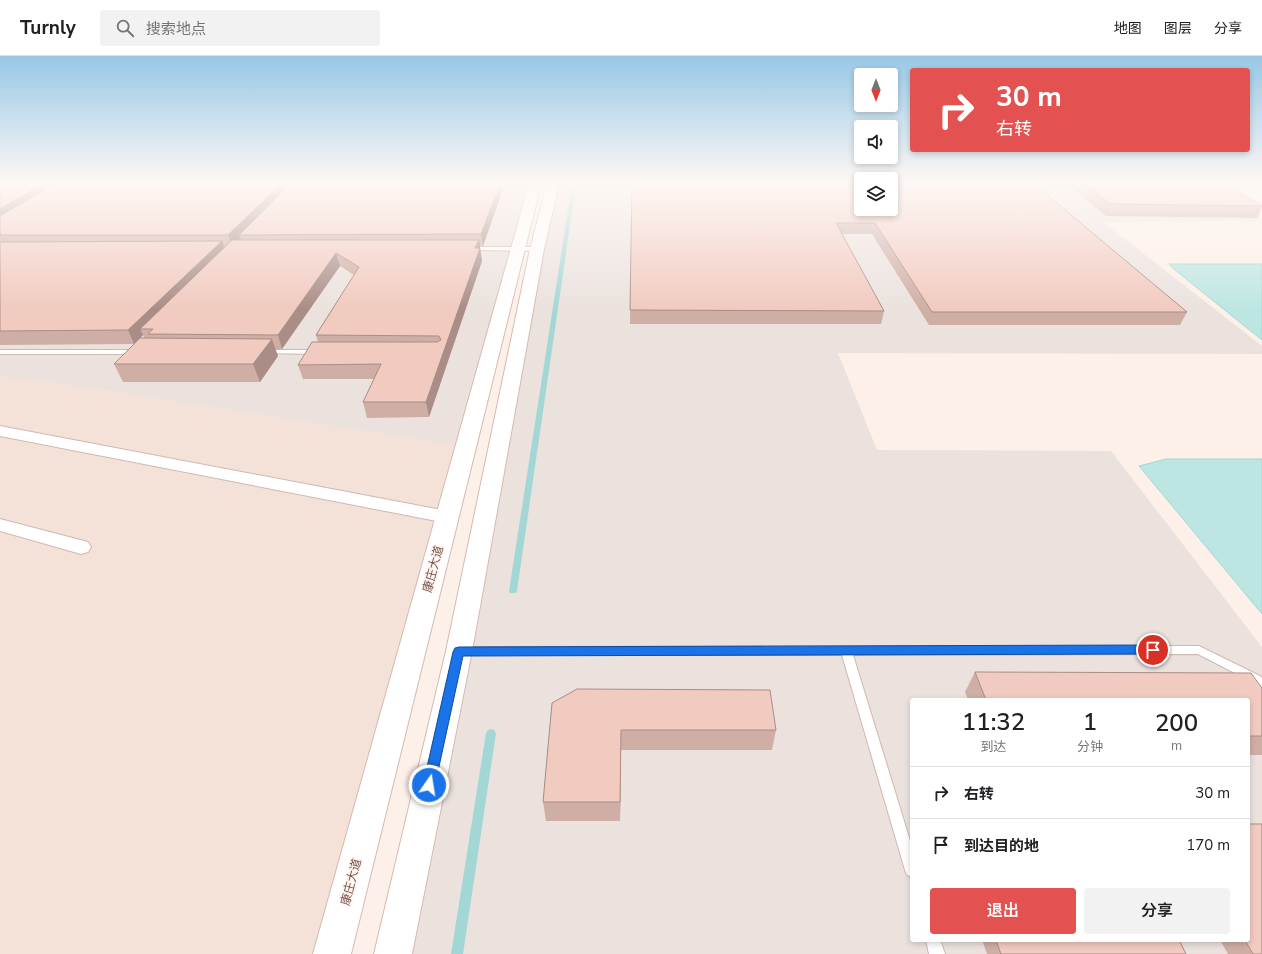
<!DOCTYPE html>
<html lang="zh">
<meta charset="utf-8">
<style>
:root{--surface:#fff;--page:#f2f2f2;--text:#202124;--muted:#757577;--line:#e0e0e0;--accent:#e35251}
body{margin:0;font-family:"Nunito Sans","Noto Sans SC",sans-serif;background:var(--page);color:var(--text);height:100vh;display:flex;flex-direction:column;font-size:15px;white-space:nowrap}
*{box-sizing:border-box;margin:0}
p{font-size:13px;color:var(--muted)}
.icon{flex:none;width:22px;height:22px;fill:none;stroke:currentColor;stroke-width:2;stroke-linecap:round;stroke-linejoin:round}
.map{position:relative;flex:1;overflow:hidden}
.panel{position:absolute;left:910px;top:642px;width:340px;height:244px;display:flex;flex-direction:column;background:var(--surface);border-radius:4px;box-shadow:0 2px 6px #0003}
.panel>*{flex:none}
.banner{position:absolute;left:910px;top:12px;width:340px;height:84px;border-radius:4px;box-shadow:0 2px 6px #0003;background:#e35251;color:#fff;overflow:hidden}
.needle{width:26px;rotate:180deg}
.tools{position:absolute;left:854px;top:12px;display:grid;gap:8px}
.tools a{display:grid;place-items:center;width:44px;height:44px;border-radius:4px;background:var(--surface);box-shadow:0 2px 6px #0003;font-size:20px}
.pin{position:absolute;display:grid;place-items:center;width:34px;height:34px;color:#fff;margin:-17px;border:2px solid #fff;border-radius:50%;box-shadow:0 1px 4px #0007}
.me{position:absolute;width:44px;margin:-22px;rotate:13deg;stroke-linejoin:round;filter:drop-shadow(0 0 3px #0008)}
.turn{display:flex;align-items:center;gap:14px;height:84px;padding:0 20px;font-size:18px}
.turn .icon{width:52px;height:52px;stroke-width:2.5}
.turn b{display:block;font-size:28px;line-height:34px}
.eta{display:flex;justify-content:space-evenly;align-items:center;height:68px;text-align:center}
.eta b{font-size:24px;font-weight:600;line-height:28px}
.cta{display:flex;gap:8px;margin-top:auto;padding:8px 20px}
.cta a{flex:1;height:46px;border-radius:4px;background:var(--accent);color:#fff;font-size:16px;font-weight:600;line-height:46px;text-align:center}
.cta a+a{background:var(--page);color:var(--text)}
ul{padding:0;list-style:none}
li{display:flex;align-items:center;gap:12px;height:52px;padding:0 20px;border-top:1px solid var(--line)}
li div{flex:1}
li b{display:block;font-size:15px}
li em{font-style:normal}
header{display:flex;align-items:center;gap:24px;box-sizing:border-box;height:56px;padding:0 20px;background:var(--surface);border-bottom:1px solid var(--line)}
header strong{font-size:19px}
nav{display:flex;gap:22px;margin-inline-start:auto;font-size:14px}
.search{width:280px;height:36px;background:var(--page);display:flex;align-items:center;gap:10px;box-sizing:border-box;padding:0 14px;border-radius:4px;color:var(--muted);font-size:15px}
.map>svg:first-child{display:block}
.residential{fill:#f4e1d7}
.industrial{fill:#ebe2de;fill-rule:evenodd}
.water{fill:#bde6e3;stroke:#a3d7d5}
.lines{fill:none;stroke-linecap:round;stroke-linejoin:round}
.stream{fill:#a3d7d5;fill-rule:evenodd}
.service-casing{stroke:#d0b8b0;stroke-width:2}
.minor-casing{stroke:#d0b8b0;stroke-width:2}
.secondary-casing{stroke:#d6b9b1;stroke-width:2}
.service{fill:#fff;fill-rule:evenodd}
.minor{fill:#fff;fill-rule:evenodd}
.secondary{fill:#fff;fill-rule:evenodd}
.wall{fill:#cfaea5;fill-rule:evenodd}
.shaded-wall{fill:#a98d86}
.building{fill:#f1cac0;stroke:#a98d86}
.route{fill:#1a73e8;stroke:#114b97}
.labels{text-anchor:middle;stroke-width:3;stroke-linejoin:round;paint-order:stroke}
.street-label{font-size:12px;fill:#76524c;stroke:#fff5ef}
</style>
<header>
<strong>Turnly</strong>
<div class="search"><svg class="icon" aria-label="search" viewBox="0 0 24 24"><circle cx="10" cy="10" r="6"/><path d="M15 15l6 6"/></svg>搜索地点</div>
<nav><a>地图</a><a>图层</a><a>分享</a></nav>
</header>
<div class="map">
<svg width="1262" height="898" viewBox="0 0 1262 898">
<rect width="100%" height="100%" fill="#fcf0e8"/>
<path class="residential" d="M 0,321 L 49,326 L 466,391 L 331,898 L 0,898 Z"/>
<g class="industrial">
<path d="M 0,128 L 535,128 L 466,391 L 49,326 L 0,321 Z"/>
<path d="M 553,128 L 861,128 L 861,153 L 891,153 L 891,128 L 1229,128 L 1262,162 L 1262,165 L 1103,166 L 1262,290 L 1262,298 L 838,297 L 877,394 L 1111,395 L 1262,591 L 1262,898 L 393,898 ZM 912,644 L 1248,644 L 1248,884 L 912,884 Z"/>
</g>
<g class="water">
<path d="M 1169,208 L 1262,208 L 1262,284 L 1175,214 Z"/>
<path d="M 1166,403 L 1262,403 L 1262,558 L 1139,410 Z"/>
</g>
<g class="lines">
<g class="stream">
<path d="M 572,128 L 576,128 L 517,535 L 516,537 L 510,537 L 509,535 Z"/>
<path d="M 491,673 L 494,674 L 496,677 L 463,898 L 451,898 L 486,677 L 488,674 Z"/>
</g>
<defs>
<g id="service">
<path d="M 469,191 L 537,191 L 540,193 L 537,195 L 467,194 L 467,192 Z"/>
<path d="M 135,291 L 138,293 L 132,298 L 0,298 L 0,294 L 130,294 Z"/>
<path d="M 265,294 L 317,294 L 320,296 L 317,298 L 263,297 L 262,296 Z"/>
<path d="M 1199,590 L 1260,620 L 1262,622 L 1262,636 L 1258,634 L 1252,626 L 1198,598 L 853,599 L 912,791 L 912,821 L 907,819 L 905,814 L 842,599 L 460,599 L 456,598 L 455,595 L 456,592 L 460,591 Z"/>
<path d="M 926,884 L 940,884 L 945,898 L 929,898 Z"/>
</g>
<g id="minor">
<path d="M 0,370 L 447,455 L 453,457 L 456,461 L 453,465 L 447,467 L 0,380 Z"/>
<path d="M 0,463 L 88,486 L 91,491 L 88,496 L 81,498 L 0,475 Z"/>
</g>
<g id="secondary">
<path d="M 529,128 L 541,128 L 351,898 L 313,898 Z"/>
<path d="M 547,128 L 559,128 L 544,193 L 472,595 L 412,898 L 374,898 L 446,595 L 530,193 Z"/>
</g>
</defs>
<use href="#service" class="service-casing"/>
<use href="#minor" class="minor-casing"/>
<use href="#secondary" class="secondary-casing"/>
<use href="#service" class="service"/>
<use href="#minor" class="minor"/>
<use href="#secondary" class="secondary"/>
</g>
<g class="wall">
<path d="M 0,128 L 503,128 L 503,133 L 483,190 L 479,190 L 482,205 L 429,361 L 367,362 L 363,346 L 374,323 L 303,323 L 298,309 L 318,286 L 316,279 L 354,219 L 340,210 L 282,293 L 275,293 L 278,300 L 260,326 L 123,326 L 114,308 L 134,288 L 0,289 ZM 143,279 L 144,282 L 140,282 Z"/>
<path d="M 632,128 L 861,128 L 1187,256 L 1180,269 L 929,269 L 872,178 L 842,178 L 884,255 L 881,268 L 630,268 Z"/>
<path d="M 1072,128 L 1226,128 L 1262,150 L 1262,152 L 1257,162 L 1106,160 L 1071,131 Z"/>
<path d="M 975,616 L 1262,632 L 1262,699 L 1248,699 L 1248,644 L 968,644 L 965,636 Z"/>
<path d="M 552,647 L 776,674 L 772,694 L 621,694 L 620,765 L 546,765 L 543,746 Z"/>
<path d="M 982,884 L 1179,884 L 1186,898 L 987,898 Z"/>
<path d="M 1220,884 L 1248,884 L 1262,898 L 1228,898 Z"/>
</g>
<g class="shaded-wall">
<path d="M 42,128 L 60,128 L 0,168 L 0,153 Z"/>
<path d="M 281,128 L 290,128 L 239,179 L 240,183 L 232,190 L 228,179 Z"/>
<path d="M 500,128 L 503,128 L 503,133 L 483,190 L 481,178 Z"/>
<path d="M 479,184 L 482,205 L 429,361 L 426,346 Z"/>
<path d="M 222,185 L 226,197 L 140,273 L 143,279 L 134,288 L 128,274 Z"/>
<path d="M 336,197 L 340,210 L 282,293 L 278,279 Z"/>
<path d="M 272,283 L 278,300 L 260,326 L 253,308 Z"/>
<path d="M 621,674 L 621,694 L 620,765 L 620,746 Z"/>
</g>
<g class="building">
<path d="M 0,128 L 42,128 L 0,153 Z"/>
<path d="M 54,128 L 281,128 L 228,179 L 0,179 L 0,160 Z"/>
<path d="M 290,128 L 500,128 L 481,178 L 239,179 Z"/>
<path d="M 632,128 L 861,128 L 861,153 L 891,153 L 891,128 L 1034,128 L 1187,256 L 932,256 L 875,167 L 836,167 L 884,255 L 630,254 Z"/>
<path d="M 1085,128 L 1226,128 L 1262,150 L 1110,148 Z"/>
<path d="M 232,184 L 479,184 L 475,192 L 480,192 L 426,346 L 363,346 L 381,308 L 298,309 L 312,286 L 437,286 L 441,284 L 439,280 L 316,279 L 359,211 L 336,197 L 278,279 L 148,278 L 153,273 L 140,273 Z"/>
<path d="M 222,185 L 128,274 L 0,275 L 0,186 Z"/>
<path d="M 140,282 L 272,283 L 253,308 L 114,308 Z"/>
<path d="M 975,616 L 1251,617 L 1262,632 L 1262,680 L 1248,680 L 1248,644 L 986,644 Z"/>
<path d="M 577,633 L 770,634 L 776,674 L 621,674 L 620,746 L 543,746 L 552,647 Z"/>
<path d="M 1248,768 L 1262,768 L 1262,898 L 1253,898 L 1245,884 L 1248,884 Z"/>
<path d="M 996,884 L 1179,884 L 1186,898 L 1001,898 Z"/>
</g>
<linearGradient id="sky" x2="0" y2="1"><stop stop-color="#97c8e6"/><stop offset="0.5" stop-color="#fef8f5"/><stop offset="1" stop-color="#fef8f5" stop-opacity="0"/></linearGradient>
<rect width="1262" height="254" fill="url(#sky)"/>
<path class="route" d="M 1153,589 L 1157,591 L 1158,594 L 1157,597 L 1153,598 L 463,600 L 435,729 L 434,733 L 429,735 L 424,733 L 423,729 L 453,596 L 455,592 L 459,591 Z"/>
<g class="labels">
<g class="street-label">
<text transform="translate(433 513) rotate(-75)" y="4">康庄大道</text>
<text transform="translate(351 826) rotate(-75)" y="4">康庄大道</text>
</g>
</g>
</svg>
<div class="tools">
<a><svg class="needle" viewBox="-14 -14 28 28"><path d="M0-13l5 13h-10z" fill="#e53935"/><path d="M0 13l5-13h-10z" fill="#757577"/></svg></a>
<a><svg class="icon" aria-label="sound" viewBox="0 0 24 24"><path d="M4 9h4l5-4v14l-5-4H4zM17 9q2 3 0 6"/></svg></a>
<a><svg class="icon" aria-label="layers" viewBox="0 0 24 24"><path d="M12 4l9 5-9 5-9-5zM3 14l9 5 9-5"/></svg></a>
</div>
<div class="pin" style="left:1153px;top:594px;background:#d93025"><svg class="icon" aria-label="arrive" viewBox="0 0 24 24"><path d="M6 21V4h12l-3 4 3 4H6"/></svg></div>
<svg class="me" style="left:429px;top:729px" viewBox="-20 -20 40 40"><circle r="17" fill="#1a73e8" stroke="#fff" stroke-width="3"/><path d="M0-11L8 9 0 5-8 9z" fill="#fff"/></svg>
<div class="banner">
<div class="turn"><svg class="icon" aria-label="right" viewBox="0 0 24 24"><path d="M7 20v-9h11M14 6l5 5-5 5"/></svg><div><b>30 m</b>右转</div></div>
</div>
<section class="panel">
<div class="eta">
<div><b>11:32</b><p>到达</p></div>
<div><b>1</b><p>分钟</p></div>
<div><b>200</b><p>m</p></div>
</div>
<ul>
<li><svg class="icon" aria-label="right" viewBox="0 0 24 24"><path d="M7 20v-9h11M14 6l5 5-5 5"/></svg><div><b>右转</b></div><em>30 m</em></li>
<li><svg class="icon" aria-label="arrive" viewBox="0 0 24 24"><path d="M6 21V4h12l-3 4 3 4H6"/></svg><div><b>到达目的地</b></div><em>170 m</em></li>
</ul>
<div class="cta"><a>退出</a><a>分享</a></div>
</section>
</div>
